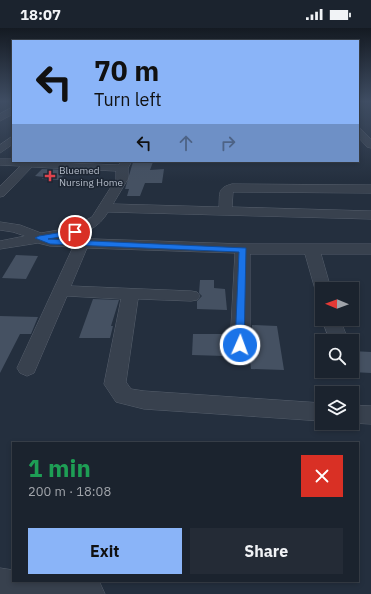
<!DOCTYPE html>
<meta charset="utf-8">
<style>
:root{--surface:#1b232e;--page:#242b36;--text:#f1f3f6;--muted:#a0a4aa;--line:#39404a;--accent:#8ab4f8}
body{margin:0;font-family:"IBM Plex Sans",sans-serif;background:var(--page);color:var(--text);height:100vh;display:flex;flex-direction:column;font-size:15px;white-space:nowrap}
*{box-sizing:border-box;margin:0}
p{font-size:13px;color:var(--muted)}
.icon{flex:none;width:22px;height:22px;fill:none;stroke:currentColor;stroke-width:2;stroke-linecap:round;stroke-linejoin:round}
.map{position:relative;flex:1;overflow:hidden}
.panel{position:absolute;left:12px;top:414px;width:347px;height:140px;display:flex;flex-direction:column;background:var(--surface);border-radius:0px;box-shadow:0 2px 6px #0003,0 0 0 1px var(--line)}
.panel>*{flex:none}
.banner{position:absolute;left:12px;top:12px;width:347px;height:122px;border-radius:0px;box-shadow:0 2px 6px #0003,0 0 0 1px var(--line);background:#8ab4f8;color:#111;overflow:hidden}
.needle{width:26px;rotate:271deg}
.buttons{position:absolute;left:315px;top:254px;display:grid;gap:8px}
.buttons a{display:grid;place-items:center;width:44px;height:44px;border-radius:0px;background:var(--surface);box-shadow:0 2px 6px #0003,0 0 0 1px var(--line);font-size:20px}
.pin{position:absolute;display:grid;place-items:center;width:34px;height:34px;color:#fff;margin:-17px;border:2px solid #fff;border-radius:50%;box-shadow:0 1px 4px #0007}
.me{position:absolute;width:44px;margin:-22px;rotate:2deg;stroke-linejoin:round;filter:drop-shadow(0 0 3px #0008)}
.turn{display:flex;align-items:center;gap:14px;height:84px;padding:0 16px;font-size:18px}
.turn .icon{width:52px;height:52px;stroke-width:2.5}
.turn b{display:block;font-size:28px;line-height:34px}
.lanes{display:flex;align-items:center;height:38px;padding:0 16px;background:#0003;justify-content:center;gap:20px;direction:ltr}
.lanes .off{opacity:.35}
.round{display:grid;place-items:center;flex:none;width:42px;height:42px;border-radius:0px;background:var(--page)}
.headline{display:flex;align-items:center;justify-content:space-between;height:68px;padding:0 16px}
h1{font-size:24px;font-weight:700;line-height:30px;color:#1e9e55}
.primary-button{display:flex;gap:8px;margin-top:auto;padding:8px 16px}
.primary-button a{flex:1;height:46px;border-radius:0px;background:var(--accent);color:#111;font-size:16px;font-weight:700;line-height:46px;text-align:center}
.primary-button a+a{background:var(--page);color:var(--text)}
.status{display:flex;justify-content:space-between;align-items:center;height:28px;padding:0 20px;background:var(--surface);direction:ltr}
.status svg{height:11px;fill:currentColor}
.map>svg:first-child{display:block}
.building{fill:#455162}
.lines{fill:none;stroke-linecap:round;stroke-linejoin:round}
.minor-casing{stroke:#565f6c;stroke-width:1}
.minor{fill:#38414e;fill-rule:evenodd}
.route{fill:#1a73e8;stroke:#114b97}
.health-dot{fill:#e0444e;stroke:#1d2633;stroke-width:1.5}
.labels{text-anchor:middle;stroke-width:3;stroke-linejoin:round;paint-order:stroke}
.far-poi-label{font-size:10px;fill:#b4bcc9;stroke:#1d2633;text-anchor:start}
</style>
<div class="status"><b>18:07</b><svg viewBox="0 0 49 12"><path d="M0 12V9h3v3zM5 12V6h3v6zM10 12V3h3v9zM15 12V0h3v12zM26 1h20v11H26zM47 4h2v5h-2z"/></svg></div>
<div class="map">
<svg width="371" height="566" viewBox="0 0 371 566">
<rect width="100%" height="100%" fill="#242f3e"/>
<g class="building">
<path d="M 133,134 L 153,134 L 150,142 L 164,141 L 162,155 L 145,155 L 140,168 L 127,168 L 129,161 L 125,161 Z"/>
<path d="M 42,141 L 68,142 L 59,152 L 42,151 L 44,149 L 35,148 Z"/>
<path d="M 16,227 L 38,228 L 26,251 L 2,250 Z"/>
<path d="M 200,252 L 214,252 L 214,260 L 225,261 L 227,282 L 197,281 L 197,273 L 202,268 L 199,265 Z"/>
<path d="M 93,271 L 119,272 L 111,298 L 113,298 L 110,310 L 79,310 Z"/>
<path d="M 0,288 L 38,289 L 31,306 L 20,306 L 0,345 Z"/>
<path d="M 252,297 L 277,298 L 284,342 L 251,341 L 249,321 L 252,317 Z"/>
<path d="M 193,306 L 224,306 L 224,328 L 192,327 Z"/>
<path d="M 352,323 L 371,324 L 371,345 L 352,344 Z"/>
</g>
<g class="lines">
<defs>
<g id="minor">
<path d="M 13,79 L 13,86 L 0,93 L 0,86 Z"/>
<path d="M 358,100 L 361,101 L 371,111 L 371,120 L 367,119 L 358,109 Z"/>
<path d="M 13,108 L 13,116 L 0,125 L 0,117 Z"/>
<path d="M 0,131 L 13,131 L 13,133 L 119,137 L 121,133 L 132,133 L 128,140 L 128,151 L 113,176 L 219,179 C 220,165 217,160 232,156 L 371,157 L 371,165 L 233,164 L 232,179 L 371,183 L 371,191 L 108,184 C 99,200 83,207 64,210 L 243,216 L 371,216 L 371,226 L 321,226 L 331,261 L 322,261 L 322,266 L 317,265 L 315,261 L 305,226 L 250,226 L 250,317 L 247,322 L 240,324 L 233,322 L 230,317 L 235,225 L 87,220 L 71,258 L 191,263 L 197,264 L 200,268 L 197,272 L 191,273 L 138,271 L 126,354 L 131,361 L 144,363 L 322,375 L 322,393 L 144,381 L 116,374 L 104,356 L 121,271 L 67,268 L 34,345 L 27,348 L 20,345 L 17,340 L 73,219 L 50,218 L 38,215 L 0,221 L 0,213 L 25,208 L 13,204 L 0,202 L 0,194 L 20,197 L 41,205 L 71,200 L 92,189 L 116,151 L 116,143 L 32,139 L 4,168 L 0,169 L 0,158 L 20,138 L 0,137 Z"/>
<path d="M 322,291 L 340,291 L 347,309 L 344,313 L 330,313 Z"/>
<path d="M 352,377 L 371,378 L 371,396 L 351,395 Z"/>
<path d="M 0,540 L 13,542 L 13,553 L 96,553 L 100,555 L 105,566 L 0,566 Z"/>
</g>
</defs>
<use href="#minor" class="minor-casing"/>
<use href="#minor" class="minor"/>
</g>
<linearGradient id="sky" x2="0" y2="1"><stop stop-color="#141a22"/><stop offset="0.48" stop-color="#3f4d63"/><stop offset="1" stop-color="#3f4d63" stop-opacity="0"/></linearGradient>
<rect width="371" height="153" fill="url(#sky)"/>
<path class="route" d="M 75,202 L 78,203 L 78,206 L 48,211 L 246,220 L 244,319 L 240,320 L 235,317 L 239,224 L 50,216 L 35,210 L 39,208 Z"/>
<path class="health-dot" d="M48 142h4v4h4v4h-4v4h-4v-4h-4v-4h4z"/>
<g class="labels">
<g class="far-poi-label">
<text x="59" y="146">Bluemed<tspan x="59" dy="12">Nursing Home</tspan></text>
</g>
</g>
</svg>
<div class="buttons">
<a><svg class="needle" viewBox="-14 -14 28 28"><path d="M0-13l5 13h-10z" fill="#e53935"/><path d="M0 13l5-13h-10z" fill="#a0a4aa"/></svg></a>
<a><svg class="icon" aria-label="search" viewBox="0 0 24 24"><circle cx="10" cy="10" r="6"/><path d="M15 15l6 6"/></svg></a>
<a><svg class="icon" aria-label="layers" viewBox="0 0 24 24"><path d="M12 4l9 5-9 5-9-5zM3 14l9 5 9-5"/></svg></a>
</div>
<div class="pin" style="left:75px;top:204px;background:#d93025"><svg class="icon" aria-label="arrive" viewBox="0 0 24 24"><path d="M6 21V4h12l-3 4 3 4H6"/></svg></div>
<svg class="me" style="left:240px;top:317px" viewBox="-20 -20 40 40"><circle r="17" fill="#1a73e8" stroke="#fff" stroke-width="3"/><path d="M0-11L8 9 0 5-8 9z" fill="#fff"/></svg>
<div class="banner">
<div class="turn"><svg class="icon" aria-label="left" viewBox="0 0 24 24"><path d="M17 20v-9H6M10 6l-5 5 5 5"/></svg><div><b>70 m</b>Turn left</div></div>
<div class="lanes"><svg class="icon" aria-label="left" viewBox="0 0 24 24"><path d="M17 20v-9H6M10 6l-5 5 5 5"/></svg><svg class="icon off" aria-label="ahead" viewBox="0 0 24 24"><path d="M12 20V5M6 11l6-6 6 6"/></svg><svg class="icon off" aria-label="right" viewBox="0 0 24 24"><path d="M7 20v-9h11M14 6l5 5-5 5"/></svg></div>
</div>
<section class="panel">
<div class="headline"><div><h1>1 min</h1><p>200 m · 18:08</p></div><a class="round" style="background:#d93025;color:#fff"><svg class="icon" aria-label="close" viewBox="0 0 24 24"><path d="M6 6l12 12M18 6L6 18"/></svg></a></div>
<div class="primary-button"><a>Exit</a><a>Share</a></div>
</section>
</div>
